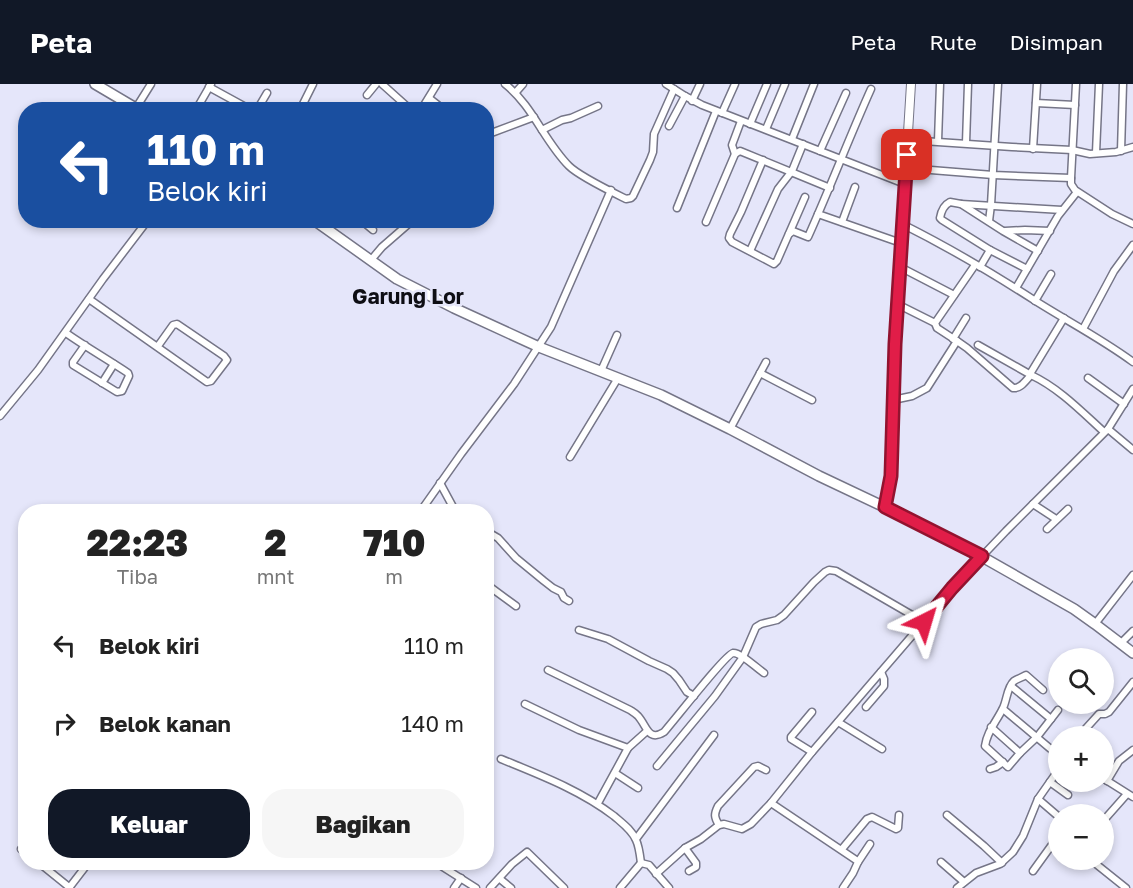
<!DOCTYPE html>
<html lang="id">
<meta charset="utf-8">
<style>
:root{--surface:#fff;--page:#f6f6f6;--text:#222;--muted:#767676;--accent:#111827}
body{margin:0;font-family:"Golos Text",sans-serif;background:var(--page);color:var(--text);height:100vh;display:flex;flex-direction:column;font-size:22px;white-space:nowrap}
*{box-sizing:border-box;margin:0}
p{font-size:20px;color:var(--muted)}
.icon{flex:none;width:33px;height:33px;fill:none;stroke:currentColor;stroke-width:2;stroke-linecap:round;stroke-linejoin:round}
.map{position:relative;flex:1;overflow:hidden}
.drawer{position:absolute;left:18px;top:420px;width:476px;height:366px;display:flex;flex-direction:column;background:var(--surface);border-radius:24px;box-shadow:0 3px 9px #0003}
.drawer>*{flex:none}
.banner{position:absolute;left:18px;top:18px;width:476px;height:126px;border-radius:24px;box-shadow:0 3px 9px #0003;background:#1a4fa0;color:#fff;overflow:hidden}
.fabs{position:absolute;left:1048px;top:564px;display:grid;gap:12px}
.fabs a{display:grid;place-items:center;width:66px;height:66px;border-radius:50%;background:var(--surface);box-shadow:0 3px 9px #0003;font-size:30px}
.pin{position:absolute;display:grid;place-items:center;width:51px;height:51px;color:#fff;margin:-26px;border-radius:12px;box-shadow:0 3px 9px #0006}
.me{position:absolute;width:66px;margin:-33px;rotate:40deg;stroke-linejoin:round;filter:drop-shadow(0 0 4px #0008)}
.turn{display:flex;align-items:center;gap:21px;height:126px;padding:0 30px;font-size:27px}
.turn .icon{width:78px;height:78px;stroke-width:2.5}
.turn b{display:block;font-size:42px;line-height:51px}
.eta{display:flex;justify-content:space-evenly;align-items:center;height:102px;text-align:center}
.eta b{font-size:36px;font-weight:800;line-height:42px}
.button{display:flex;gap:12px;margin-top:auto;padding:12px 30px}
.button a{flex:1;height:69px;border-radius:24px;background:var(--accent);color:#fff;font-size:24px;font-weight:800;line-height:69px;text-align:center}
.button a+a{background:var(--page);color:var(--text)}
ul{padding:0;list-style:none}
li{display:flex;align-items:center;gap:18px;height:78px;padding:0 30px}
li div{flex:1}
li b{display:block;font-size:22px}
li em{font-style:normal}
header{display:flex;align-items:center;gap:36px;box-sizing:border-box;height:84px;padding:0 30px;background:var(--accent);color:#fff}
header strong{font-size:28px}
nav{display:flex;gap:33px;margin-inline-start:auto;font-size:21px}
.map>svg:first-child{display:block}
.lines{fill:none;stroke-linecap:round;stroke-linejoin:round}
.minor-casing{stroke:#757587;stroke-width:9}
.tertiary-casing{stroke:#757587;stroke-width:10}
.secondary-casing{stroke:#757587;stroke-width:12}
.minor{stroke:#fff;stroke-width:6}
.tertiary{stroke:#fff;stroke-width:8}
.secondary{stroke:#fff;stroke-width:9}
.route-casing{stroke:#92132f;stroke-width:15}
.route{stroke:#e11d48;stroke-width:10}
.labels{text-anchor:middle;stroke-width:5;stroke-linejoin:round;paint-order:stroke}
.quarter-label{font-size:21px;font-weight:bold;fill:#0e0e14;stroke:#e5e6fa}
</style>
<header>
<strong>Peta</strong>
<nav><a>Peta</a><a>Rute</a><a>Disimpan</a></nav>
</header>
<div class="map">
<svg width="1133" height="804" viewBox="0 0 1133 804">
<rect width="100%" height="100%" fill="#e5e6fa"/>
<g class="lines">
<defs>
<g id="minor">
<path d="M 382,0 L 411,26"/>
<path d="M 505,0 C 533,22 544,57 569,82 C 579,92 612,108 626,115 L 631,114 L 633,112 L 650,76 L 653,68 L 654,50 L 674,5"/>
<path d="M 666,0 L 685,12 L 702,21 L 905,100"/>
<path d="M 1076,0 L 1071,94 L 1071,100 L 1075,106 L 1112,130 L 1133,140"/>
<path d="M 209,3 L 251,26"/>
<path d="M 516,8 L 523,0"/>
<path d="M 367,11 L 376,0"/>
<path d="M 429,14 L 438,21"/>
<path d="M 692,17 L 700,0"/>
<path d="M 1036,19 L 1075,21"/>
<path d="M 136,24 L 151,0"/>
<path d="M 196,26 L 211,0"/>
<path d="M 257,26 L 267,9"/>
<path d="M 300,26 L 313,0"/>
<path d="M 421,26 L 437,0"/>
<path d="M 722,29 L 735,0"/>
<path d="M 750,40 L 767,0"/>
<path d="M 669,42 L 685,12"/>
<path d="M 766,45 L 785,0"/>
<path d="M 542,46 L 562,36 L 571,34 L 598,22"/>
<path d="M 486,51 L 534,33"/>
<path d="M 792,55 L 814,0"/>
<path d="M 908,56 L 1012,63 L 1072,66 L 1090,70 L 1116,68 L 1133,63"/>
<path d="M 938,57 L 940,0"/>
<path d="M 966,59 L 968,0"/>
<path d="M 1033,65 L 1037,0"/>
<path d="M 820,67 L 846,9"/>
<path d="M 1121,67 L 1123,0"/>
<path d="M 1096,69 L 1099,0"/>
<path d="M 735,70 L 732,61 L 741,37"/>
<path d="M 763,76 L 741,128 L 730,150 L 729,154 L 732,158 L 774,180 L 777,177 L 805,113"/>
<path d="M 906,84 L 993,91 L 1071,94"/>
<path d="M 961,120 L 1062,126"/>
<path d="M 677,124 L 716,27"/>
<path d="M 818,130 L 901,159"/>
<path d="M 361,136 L 373,146"/>
<path d="M 989,137 L 991,121 L 998,0"/>
<path d="M 706,138 L 735,70 L 740,67 L 830,104"/>
<path d="M 842,138 L 855,103"/>
<path d="M 902,140 C 948,163 992,189 1034,216 C 1067,237 1102,255 1133,278"/>
<path d="M 1005,147 L 1025,146 L 1050,147"/>
<path d="M 789,150 L 793,147 L 808,153 C 830,104 849,54 871,5"/>
<path d="M 750,167 L 778,105 L 792,87 L 803,60"/>
<path d="M 371,176 L 382,163 L 413,136"/>
<path d="M 900,183 L 954,211"/>
<path d="M 980,183 L 990,166"/>
<path d="M 1027,185 L 990,166 L 942,136 L 940,134 C 941,128 944,121 950,118 L 961,120 L 1003,147 L 1038,167"/>
<path d="M 1016,204 L 1058,132 L 1077,108"/>
<path d="M 89,215 L 207,298 L 211,297 L 227,276 L 224,272 L 177,240 L 173,241 L 158,262"/>
<path d="M 1035,217 L 1051,190"/>
<path d="M 897,220 L 935,239"/>
<path d="M 1083,245 L 1114,187 L 1133,161"/>
<path d="M 66,249 C 86,263 107,275 128,289 L 129,292 L 122,307 L 117,308 L 73,281 L 73,278 L 85,261"/>
<path d="M 953,255 L 966,234"/>
<path d="M 957,257 L 937,244 L 935,239 L 975,181"/>
<path d="M 978,261 L 1031,291"/>
<path d="M 601,287 L 617,251"/>
<path d="M 760,289 L 812,316"/>
<path d="M 1030,290 L 1064,234"/>
<path d="M 1088,294 L 1124,320"/>
<path d="M 102,299 L 114,280"/>
<path d="M 893,316 L 912,312 L 927,304 L 957,257 L 967,264 L 1013,304 C 1021,305 1026,296 1031,291 C 1059,304 1082,328 1104,348"/>
<path d="M 0,332 L 38,286 L 103,195 L 148,136"/>
<path d="M 730,345 L 766,278"/>
<path d="M 1108,345 L 1133,366"/>
<path d="M 570,373 L 618,294"/>
<path d="M 440,399 L 453,423 L 459,428"/>
<path d="M 1033,420 L 1056,435"/>
<path d="M 420,428 L 461,370 L 514,300 L 551,243 L 611,106"/>
<path d="M 1047,445 L 1068,425"/>
<path d="M 486,447 L 498,454 L 516,474 L 544,497 L 553,504 L 561,508 L 564,514 L 569,517"/>
<path d="M 486,500 L 516,522"/>
<path d="M 1095,540 L 1133,491"/>
<path d="M 579,546 L 608,555 L 649,577 L 667,585 L 673,589 L 679,596 L 687,608 L 694,612"/>
<path d="M 1121,559 L 1133,547"/>
<path d="M 548,586 L 630,626 C 633,628 635,629 638,632 C 647,642 648,658 664,648 C 674,637 725,571 733,569 C 740,568 758,585 764,589"/>
<path d="M 1011,602 L 1051,635 L 1037,653 L 1020,669"/>
<path d="M 525,620 L 579,646 L 628,664"/>
<path d="M 866,623 L 884,602 L 884,595 L 881,588"/>
<path d="M 1003,625 L 1059,672"/>
<path d="M 812,628 L 791,653 L 791,655 L 812,668"/>
<path d="M 1051,635 L 1058,626"/>
<path d="M 838,638 L 882,665"/>
<path d="M 991,643 L 1020,669 L 1008,683 L 985,662 C 987,647 997,637 1003,624 C 1007,616 1007,603 1014,597 C 1017,595 1023,593 1026,591 L 1043,606"/>
<path d="M 1079,652 L 1099,630 L 1105,630 L 1109,628 L 1133,598"/>
<path d="M 501,675 C 540,691 580,706 614,732 C 622,739 632,746 636,756 C 639,762 640,771 641,779"/>
<path d="M 657,682 L 715,612 L 743,573 L 756,543 L 761,540 L 777,536 L 784,531 L 814,498 L 825,488 L 829,486 L 836,487 L 924,538"/>
<path d="M 990,685 L 996,683 L 1003,678"/>
<path d="M 615,689 L 638,704"/>
<path d="M 1106,696 L 1133,713"/>
<path d="M 1107,697 L 1119,677 L 1133,666"/>
<path d="M 1050,698 L 1068,711"/>
<path d="M 1038,715 L 1059,733"/>
<path d="M 598,719 L 628,664 L 647,647"/>
<path d="M 771,719 L 856,776 L 858,778 L 853,789 L 843,804"/>
<path d="M 947,731 L 984,762 L 1002,779"/>
<path d="M 24,734 L 26,735"/>
<path d="M 1104,736 L 1127,710"/>
<path d="M 719,741 C 714,733 714,730 718,722 L 754,683 L 758,682 L 766,686"/>
<path d="M 636,755 L 714,651"/>
<path d="M 685,764 L 696,779 L 696,783 L 689,787"/>
<path d="M 21,765 L 26,769"/>
<path d="M 842,765 L 867,735 L 872,733 L 896,745 L 898,744 L 899,731"/>
<path d="M 1091,776 L 1126,804"/>
<path d="M 38,778 L 69,803"/>
<path d="M 435,778 L 476,804"/>
<path d="M 858,778 L 870,760"/>
<path d="M 941,778 L 964,798"/>
<path d="M 1033,787 L 1059,751"/>
<path d="M 656,790 L 685,764 L 701,755 L 719,741 L 724,740 L 742,745 L 751,740 L 771,719 L 812,668 L 966,489 L 1006,447 L 1108,345 L 1133,305"/>
<path d="M 500,795 L 511,804"/>
<path d="M 69,804 L 89,778"/>
<path d="M 454,804 L 461,794"/>
<path d="M 490,804 L 512,780 L 527,768 L 564,804"/>
<path d="M 620,804 L 641,779 L 649,781 L 669,804"/>
<path d="M 957,804 L 976,789 L 1000,780 L 1013,768 L 1023,752 L 1038,715 L 1059,685"/>
</g>
<path id="tertiary" d="M 885,423 L 891,392 L 895,260 L 911,0"/>
<g id="secondary">
<path d="M 95,0 L 139,26"/>
<path d="M 314,136 L 397,195 L 454,224 L 539,263 L 661,311 L 730,345 L 819,392 L 914,437 L 963,462 L 1074,525 L 1095,540 L 1133,569"/>
</g>
</defs>
<use href="#minor" class="minor-casing"/>
<use href="#tertiary" class="tertiary-casing"/>
<use href="#secondary" class="secondary-casing"/>
<use href="#minor" class="minor"/>
<use href="#tertiary" class="tertiary"/>
<use href="#secondary" class="secondary"/>
</g>
<g class="lines">
<defs>
<path id="route" d="M 907,71 L 895,260 L 891,392 L 885,423 L 982,472 L 952,504 L 924,538"/>
</defs>
<use href="#route" class="route-casing"/>
<use href="#route" class="route"/>
</g>
<g class="labels">
<g class="quarter-label">
<text x="408" y="220">Garung Lor</text>
</g>
</g>
</svg>
<div class="fabs">
<a><svg class="icon" aria-label="search" viewBox="0 0 24 24"><circle cx="10" cy="10" r="6"/><path d="M15 15l6 6"/></svg></a>
<a>+</a>
<a>−</a>
</div>
<div class="pin" style="left:907px;top:71px;background:#d93025"><svg class="icon" aria-label="arrive" viewBox="0 0 24 24"><path d="M6 21V4h12l-3 4 3 4H6"/></svg></div>
<svg class="me" style="left:924px;top:538px" viewBox="-20 -20 40 40"><path d="M0-17L14 15 0 8-14 15z" fill="#e11d48" stroke="#fff" stroke-width="4"/></svg>
<div class="banner">
<div class="turn"><svg class="icon" aria-label="left" viewBox="0 0 24 24"><path d="M17 20v-9H6M10 6l-5 5 5 5"/></svg><div><b>110 m</b>Belok kiri</div></div>
</div>
<section class="drawer">
<div class="eta">
<div><b>22:23</b><p>Tiba</p></div>
<div><b>2</b><p>mnt</p></div>
<div><b>710</b><p>m</p></div>
</div>
<ul>
<li><svg class="icon" aria-label="left" viewBox="0 0 24 24"><path d="M17 20v-9H6M10 6l-5 5 5 5"/></svg><div><b>Belok kiri</b></div><em>110 m</em></li>
<li><svg class="icon" aria-label="right" viewBox="0 0 24 24"><path d="M7 20v-9h11M14 6l5 5-5 5"/></svg><div><b>Belok kanan</b></div><em>140 m</em></li>
</ul>
<div class="button"><a>Keluar</a><a>Bagikan</a></div>
</section>
</div>
